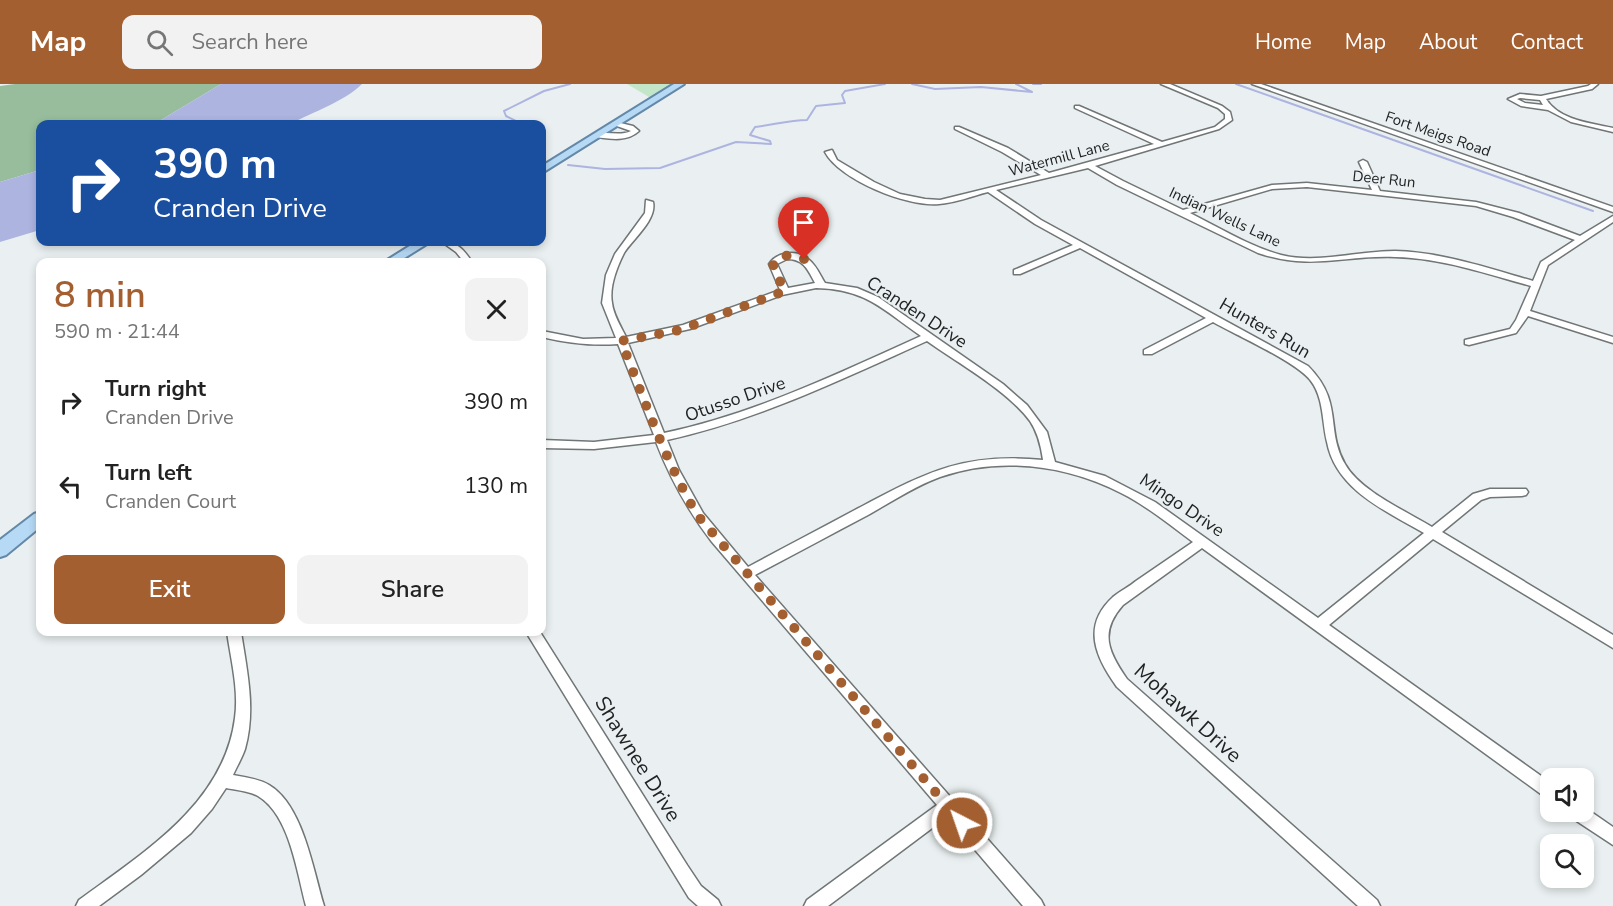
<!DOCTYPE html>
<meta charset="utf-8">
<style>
:root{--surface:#fff;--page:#f2f2f2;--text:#222;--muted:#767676;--accent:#a45f31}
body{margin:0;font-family:"Nunito Sans",sans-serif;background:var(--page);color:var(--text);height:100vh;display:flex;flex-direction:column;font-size:22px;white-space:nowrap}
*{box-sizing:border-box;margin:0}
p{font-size:20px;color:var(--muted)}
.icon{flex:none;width:33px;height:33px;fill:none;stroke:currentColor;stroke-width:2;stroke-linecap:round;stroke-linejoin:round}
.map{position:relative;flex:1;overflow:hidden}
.drawer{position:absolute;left:36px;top:174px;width:510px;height:378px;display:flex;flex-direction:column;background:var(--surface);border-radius:12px;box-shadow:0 3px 9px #0003}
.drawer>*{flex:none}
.hud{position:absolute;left:36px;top:36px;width:510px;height:126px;border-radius:12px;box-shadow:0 3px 9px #0003;background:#1a4fa0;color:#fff;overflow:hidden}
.tools{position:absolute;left:1540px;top:684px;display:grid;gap:12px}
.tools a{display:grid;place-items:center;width:54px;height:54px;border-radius:12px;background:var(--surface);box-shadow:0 3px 9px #0003;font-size:30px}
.pin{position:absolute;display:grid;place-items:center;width:51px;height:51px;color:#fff;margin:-62px -26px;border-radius:50% 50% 50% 0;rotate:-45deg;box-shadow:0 0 6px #0007}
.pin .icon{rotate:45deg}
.me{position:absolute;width:66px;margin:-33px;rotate:319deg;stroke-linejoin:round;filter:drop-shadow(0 0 4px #0008)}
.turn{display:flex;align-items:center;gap:21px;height:126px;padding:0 18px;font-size:27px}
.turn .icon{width:78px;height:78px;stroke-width:2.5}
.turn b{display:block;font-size:42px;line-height:51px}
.round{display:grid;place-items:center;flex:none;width:63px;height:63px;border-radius:12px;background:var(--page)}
.summary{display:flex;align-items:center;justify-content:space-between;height:102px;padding:0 18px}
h1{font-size:36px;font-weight:600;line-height:45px;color:var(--accent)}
.primary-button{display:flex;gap:12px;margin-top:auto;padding:12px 18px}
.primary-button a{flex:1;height:69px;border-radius:12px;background:var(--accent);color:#fff;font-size:24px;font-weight:600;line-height:69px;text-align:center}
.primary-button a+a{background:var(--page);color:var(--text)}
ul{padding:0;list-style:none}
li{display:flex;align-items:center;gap:18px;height:84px;padding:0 18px}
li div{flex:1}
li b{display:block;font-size:22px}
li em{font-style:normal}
header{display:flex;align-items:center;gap:36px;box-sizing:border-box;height:84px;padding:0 30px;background:var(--accent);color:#fff}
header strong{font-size:28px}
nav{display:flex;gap:33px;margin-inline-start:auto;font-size:21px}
.search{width:420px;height:54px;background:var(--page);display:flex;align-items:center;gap:15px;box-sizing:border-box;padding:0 21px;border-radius:12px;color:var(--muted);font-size:22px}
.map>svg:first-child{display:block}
.green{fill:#c3e6c8}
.forest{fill:#97bd9c}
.water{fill:#adb4e0}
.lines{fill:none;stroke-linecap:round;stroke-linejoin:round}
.stream{stroke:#adb4e0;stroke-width:2}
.minor-casing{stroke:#707576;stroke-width:3}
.major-casing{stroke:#6388a8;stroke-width:4}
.minor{fill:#fff;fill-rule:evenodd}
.major{fill:#b6d9f5;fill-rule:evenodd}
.route{stroke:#a45f31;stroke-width:10;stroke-dasharray:0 18}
.labels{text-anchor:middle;stroke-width:4.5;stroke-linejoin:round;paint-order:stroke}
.far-street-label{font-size:15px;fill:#212324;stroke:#eaf0f1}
.street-label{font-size:18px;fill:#212324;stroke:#eaf0f1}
.near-street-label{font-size:21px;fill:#212324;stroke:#eaf0f1}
</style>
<header>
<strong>Map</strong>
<div class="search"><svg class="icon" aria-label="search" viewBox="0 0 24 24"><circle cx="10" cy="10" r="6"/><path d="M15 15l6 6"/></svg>Search here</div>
<nav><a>Home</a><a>Map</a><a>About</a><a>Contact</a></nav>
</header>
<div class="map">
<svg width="1613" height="822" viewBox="0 0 1613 822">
<rect width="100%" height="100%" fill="#eaf0f1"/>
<path class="green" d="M 627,0 L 680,0 L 654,16 Z"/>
<path class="forest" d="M 15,0 L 221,0 L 161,36 L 134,40 L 40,40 L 40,86 L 0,98 L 0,2 Z"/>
<g class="water">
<path d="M 221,0 L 362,0 C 342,19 314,27 291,40 L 134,40 L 161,36 Z"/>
<path d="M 40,86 L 40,146 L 0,158 L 0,98 Z"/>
</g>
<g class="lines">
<g class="stream">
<path d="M 912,0 L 935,5 L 981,3 L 1032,8 L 1016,0"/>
<path d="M 1033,0 L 1041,0"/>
<path d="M 1236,0 L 1593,127"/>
<path d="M 522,40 L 506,32 L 504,27 L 544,7 L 570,0"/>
<path d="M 568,81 L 605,85 L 660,84 L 736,58 L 771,60 L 770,57 L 750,51 L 755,43 C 773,41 789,36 807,36 L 816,22 L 845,19 L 842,11 L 845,7 L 885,0"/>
</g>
<defs>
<g id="minor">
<path d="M 1161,0 L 1170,0 L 1222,22 L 1230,28 L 1232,36 L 1219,45 L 1095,82 L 1123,97 L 1183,126 L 1272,101 L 1307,99 L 1372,106 L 1359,78 L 1363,76 L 1367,78 L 1380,107 L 1476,118 L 1519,129 L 1580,152 L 1613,132 L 1613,138 L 1548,181 L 1530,227 L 1613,253 L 1613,259 L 1528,232 L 1516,249 L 1469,261 L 1465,260 L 1465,256 L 1510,245 L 1516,236 L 1531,202 C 1487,190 1441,174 1395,173 C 1343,171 1312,187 1258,169 L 1117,101 L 1088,84 L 996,106 L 1041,136 L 1308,282 C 1344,318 1325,345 1345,380 C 1360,407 1406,427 1432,443 L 1473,410 L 1490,405 L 1526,405 L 1528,408 L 1526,411 L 1522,412 L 1490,413 L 1481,416 L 1442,448 L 1613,551 L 1613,564 L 1433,455 L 1329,541 L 1551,699 L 1551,716 L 1545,713 L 1202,464 L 1123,521 C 1099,548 1108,568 1127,595 L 1377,816 L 1380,822 L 1358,822 L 1117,603 C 1096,574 1081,542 1113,513 C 1120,507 1129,503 1136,497 C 1155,484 1174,471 1193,458 C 1170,441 1147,422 1121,409 C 1066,381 1000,372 940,393 C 915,402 891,418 868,431 C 830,451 793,471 755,491 L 1041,816 L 1044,822 L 1023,822 L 947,733 L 828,822 L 804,822 L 807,816 L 937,721 L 712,458 C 688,427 670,394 656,358 L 594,365 L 542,364 L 542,356 L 594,358 L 654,351 L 618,260 C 592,262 567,259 542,253 L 542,247 L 583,255 L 616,254 L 602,219 L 606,191 L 615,170 L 645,129 L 646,116 L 653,118 C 657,136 633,155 624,169 C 617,183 609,203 612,219 C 613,230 621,243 626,253 L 683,241 L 780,206 L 769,180 C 777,168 796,165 808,175 C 816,181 820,191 825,199 L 857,204 L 878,213 L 1003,300 L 1027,321 L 1047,348 L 1055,378 L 1105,392 L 1155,418 L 1318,534 L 1424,449 C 1386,427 1336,406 1327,358 C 1322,338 1324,314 1311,297 C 1297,278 1236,251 1213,238 L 1152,270 L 1144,270 L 1144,266 L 1206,234 L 1080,164 L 1020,190 L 1014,190 L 1014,186 L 1073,161 L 1035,140 L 988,108 C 972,112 955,119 939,120 C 907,123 840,96 825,68 L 832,66 L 837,76 L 874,98 L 900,110 L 925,115 L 940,116 L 1041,91 L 1002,68 L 955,45 L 955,43 L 959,43 L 1008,64 L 1049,89 L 1154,60 L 1075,24 L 1075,22 L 1079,22 L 1162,58 L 1215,43 L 1225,35 L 1225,30 L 1218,24 ZM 1307,103 L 1476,122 L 1513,133 L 1575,156 L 1541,178 L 1533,197 C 1488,184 1441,168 1395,167 C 1357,167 1318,180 1281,171 C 1251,163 1218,143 1190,129 L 1272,105 ZM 787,175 C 804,175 808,186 815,199 L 788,204 L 777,180 ZM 816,204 C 866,205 882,225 921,252 C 837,290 754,330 664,349 L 628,259 L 690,245 L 782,211 ZM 927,257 C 958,279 1008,307 1030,337 C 1038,349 1041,362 1043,376 C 960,368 924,390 853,427 C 818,446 783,464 748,483 L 703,429 L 679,386 L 667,356 C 758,336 842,295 927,257 Z"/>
<path d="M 1252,0 L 1261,0 L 1613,123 L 1613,128 Z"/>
<path d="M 1591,0 L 1598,0 L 1592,5 L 1546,15 C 1559,36 1590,39 1613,44 L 1613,48 L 1571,38 L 1548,26 L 1521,22 L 1508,15 L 1520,10 L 1541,12 L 1588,2 ZM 1520,14 L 1540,16 L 1543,21 L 1525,19 L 1517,15 Z"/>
<path d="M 616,38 L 633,42 L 639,47 C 627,58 611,55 596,53 L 595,51 C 606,46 619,53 631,47 L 614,41 L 613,40 Z"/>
<path d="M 442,158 C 457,157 464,166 472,178 L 464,178 L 456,168 Z"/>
<path d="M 227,548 L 241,548 C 247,587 256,626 245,665 C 242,674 237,682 233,691 C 245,693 259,695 269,701 C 303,721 313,786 324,822 L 306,822 C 297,789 290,731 258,712 C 249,707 236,706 226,704 L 212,725 L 191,749 L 141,791 L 99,822 L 76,822 L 79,816 C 143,769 224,720 235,634 C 239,606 231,576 227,548 Z"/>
<path d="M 526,548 L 540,548 L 687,781 L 701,802 L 718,816 L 721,822 L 698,822 L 689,814 Z"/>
<path d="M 1584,723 L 1613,743 L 1613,761 L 1572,734 L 1570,728 L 1584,728 Z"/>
</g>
<g id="major">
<path d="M 674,0 L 684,0 L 542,89 L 542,82 Z"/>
<path d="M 416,158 L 430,158 L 398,178 L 384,178 Z"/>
<path d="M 40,428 L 40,443 L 6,471 L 0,473 L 0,456 L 34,430 Z"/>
</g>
</defs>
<use href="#minor" class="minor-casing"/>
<use href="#major" class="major-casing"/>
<use href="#minor" class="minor"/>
<use href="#major" class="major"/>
</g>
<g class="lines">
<path class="route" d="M 804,175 C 795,170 783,170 774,177 L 773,184 L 785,207 L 680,246 L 621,257 C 645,317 665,377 698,432 L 962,739"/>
</g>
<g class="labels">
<g class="far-street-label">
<text transform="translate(1438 50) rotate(19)" y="5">Fort Meigs Road</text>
<text transform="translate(1059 74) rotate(-15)" y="5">Watermill Lane</text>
<text transform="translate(1384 95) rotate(6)" y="5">Deer Run</text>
<text transform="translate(1225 133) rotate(25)" y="5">Indian Wells Lane</text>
</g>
<g class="street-label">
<text transform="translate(917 228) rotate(33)" y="6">Cranden Drive</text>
<text transform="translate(1265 244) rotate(30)" y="6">Hunters Run</text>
<text transform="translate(735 315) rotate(-19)" y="6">Otusso Drive</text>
<text transform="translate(1182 421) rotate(34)" y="6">Mingo Drive</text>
</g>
<g class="near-street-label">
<text transform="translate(1188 629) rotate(42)" y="7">Mohawk Drive</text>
<text transform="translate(638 675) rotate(58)" y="7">Shawnee Drive</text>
</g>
</g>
</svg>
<div class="tools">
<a><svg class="icon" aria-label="sound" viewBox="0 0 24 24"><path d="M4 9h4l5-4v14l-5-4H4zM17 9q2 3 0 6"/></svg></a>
<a><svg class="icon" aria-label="search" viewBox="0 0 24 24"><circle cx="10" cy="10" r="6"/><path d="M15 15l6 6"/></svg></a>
</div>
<div class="pin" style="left:804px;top:175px;background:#d93025"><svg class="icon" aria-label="arrive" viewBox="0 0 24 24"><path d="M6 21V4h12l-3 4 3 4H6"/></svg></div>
<svg class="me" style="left:962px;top:739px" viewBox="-20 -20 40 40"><circle r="17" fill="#a45f31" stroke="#fff" stroke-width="3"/><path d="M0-11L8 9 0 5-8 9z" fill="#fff"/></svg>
<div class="hud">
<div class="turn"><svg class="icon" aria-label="right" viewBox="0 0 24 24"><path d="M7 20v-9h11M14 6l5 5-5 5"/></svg><div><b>390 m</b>Cranden Drive</div></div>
</div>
<section class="drawer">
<div class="summary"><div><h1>8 min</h1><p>590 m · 21:44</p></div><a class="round"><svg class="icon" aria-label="close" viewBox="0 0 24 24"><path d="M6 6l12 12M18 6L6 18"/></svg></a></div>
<ul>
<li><svg class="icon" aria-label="right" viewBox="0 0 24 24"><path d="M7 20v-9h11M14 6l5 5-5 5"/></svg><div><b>Turn right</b><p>Cranden Drive</p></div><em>390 m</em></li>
<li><svg class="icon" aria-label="left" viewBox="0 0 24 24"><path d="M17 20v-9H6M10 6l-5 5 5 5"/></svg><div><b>Turn left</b><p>Cranden Court</p></div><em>130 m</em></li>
</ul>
<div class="primary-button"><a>Exit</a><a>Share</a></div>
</section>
</div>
